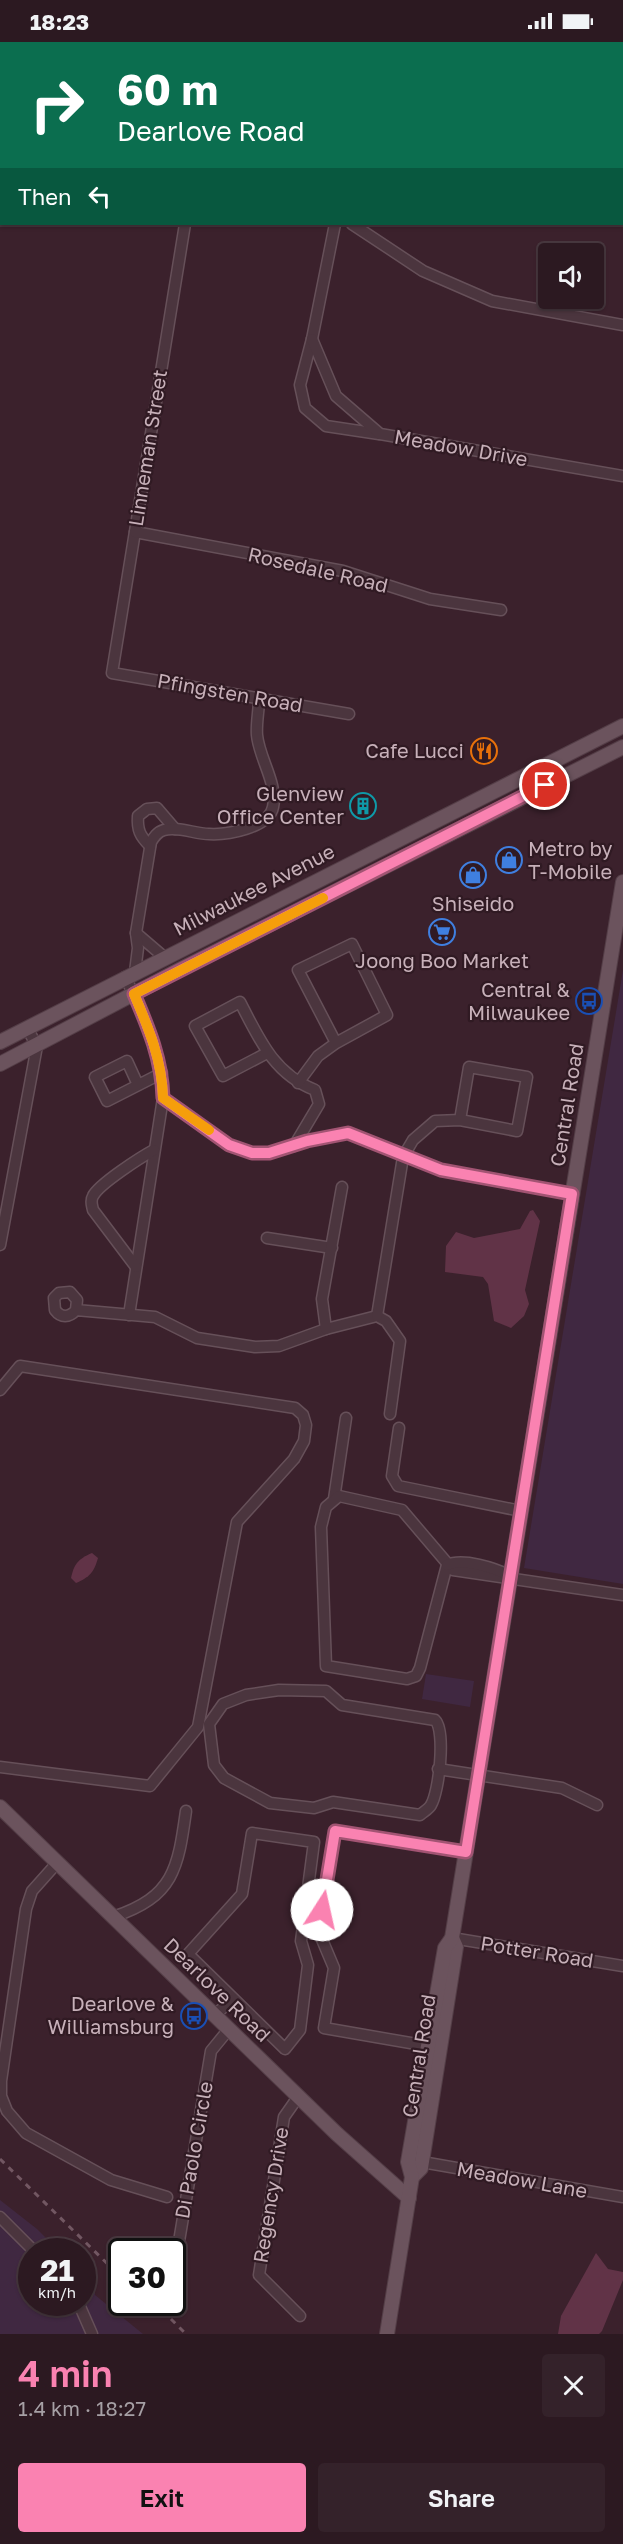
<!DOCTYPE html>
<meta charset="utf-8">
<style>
:root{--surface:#2c1921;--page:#34222a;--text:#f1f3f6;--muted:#a6a0a5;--line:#48383f;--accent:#fa82b1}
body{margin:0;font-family:"Golos Text",sans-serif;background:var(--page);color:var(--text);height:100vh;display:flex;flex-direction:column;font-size:22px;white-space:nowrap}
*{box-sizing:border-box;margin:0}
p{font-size:20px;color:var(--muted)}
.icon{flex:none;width:33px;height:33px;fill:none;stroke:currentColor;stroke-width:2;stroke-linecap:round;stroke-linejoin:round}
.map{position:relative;height:2292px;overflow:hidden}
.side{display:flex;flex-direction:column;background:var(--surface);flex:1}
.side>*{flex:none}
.hud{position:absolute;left:0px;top:0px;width:624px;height:183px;box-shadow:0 2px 4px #0004,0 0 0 2px var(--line);background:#0b6e4f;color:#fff;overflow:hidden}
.controls{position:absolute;left:538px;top:201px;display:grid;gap:12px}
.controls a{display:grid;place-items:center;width:66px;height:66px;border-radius:6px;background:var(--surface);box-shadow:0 2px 4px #0004,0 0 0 2px var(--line);font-size:30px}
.speed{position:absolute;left:18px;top:2196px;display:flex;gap:12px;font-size:30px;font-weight:700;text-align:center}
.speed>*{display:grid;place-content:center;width:78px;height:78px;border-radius:50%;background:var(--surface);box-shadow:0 2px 4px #0004,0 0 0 2px var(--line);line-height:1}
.speed small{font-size:15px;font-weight:400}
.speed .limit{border:3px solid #111;border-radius:9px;background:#fff;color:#111}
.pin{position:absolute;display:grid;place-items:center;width:51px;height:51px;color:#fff;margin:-26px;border:3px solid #fff;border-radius:50%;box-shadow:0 2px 6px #0007}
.me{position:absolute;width:66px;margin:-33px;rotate:10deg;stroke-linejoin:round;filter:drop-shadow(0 0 4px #0008)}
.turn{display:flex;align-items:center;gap:21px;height:126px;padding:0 18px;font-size:27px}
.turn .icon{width:78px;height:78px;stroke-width:2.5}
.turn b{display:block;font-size:42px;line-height:51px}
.then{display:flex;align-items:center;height:57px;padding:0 18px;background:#0003;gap:12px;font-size:22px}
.round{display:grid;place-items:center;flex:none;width:63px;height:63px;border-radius:6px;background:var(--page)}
.headline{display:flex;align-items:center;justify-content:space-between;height:102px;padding:0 18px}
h1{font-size:36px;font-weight:600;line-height:45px;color:var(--accent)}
.cta{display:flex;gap:12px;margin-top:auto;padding:12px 18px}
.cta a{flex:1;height:69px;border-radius:6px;background:var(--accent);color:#111;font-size:24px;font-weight:600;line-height:69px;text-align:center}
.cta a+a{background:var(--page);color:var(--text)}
.status{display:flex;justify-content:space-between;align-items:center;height:42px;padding:0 30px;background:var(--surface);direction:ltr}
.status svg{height:16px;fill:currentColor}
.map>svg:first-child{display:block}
.green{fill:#402841}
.water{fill:#613347}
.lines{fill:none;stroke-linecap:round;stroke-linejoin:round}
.minor-casing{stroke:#665059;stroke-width:13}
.major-casing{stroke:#543e47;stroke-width:16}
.minor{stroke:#4b353e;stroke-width:10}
.major{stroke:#6b535d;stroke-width:14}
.rail{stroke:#725762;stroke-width:3;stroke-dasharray:6 6;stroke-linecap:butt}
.route-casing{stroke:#a25473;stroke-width:15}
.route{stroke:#fa82b1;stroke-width:10}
.slow{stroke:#f59e0b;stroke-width:10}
.labels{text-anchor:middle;stroke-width:4.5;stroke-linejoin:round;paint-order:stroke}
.street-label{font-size:20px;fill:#c7b0b9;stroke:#301a23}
.poi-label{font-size:20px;fill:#c7b0b9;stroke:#301a23;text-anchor:end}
</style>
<div class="status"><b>18:23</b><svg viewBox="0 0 49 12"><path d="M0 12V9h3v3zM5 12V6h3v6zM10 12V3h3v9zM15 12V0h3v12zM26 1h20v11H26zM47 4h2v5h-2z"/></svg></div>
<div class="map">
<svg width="623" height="2292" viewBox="0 0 623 2292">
<rect width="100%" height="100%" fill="#3b212c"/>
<g class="green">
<path d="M 623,928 L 623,1542 L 524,1526 Z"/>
<path d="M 426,1632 L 474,1639 L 470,1665 L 422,1657 Z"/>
<path d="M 0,2158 L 37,2187 L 59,2209 L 32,2210 L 32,2260 L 82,2260 L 83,2234 L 95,2247 L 95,2253 L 143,2292 L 0,2292 Z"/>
</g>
<g class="water">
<path d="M 533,1168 L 540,1179 L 525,1248 L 529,1262 L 524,1274 L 511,1286 L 494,1279 L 488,1242 L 483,1235 L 445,1230 L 446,1204 L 456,1190 L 474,1196 L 520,1187 L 530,1169 Z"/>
<path d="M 92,1511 L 98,1516 C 94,1530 90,1535 76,1541 L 71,1536 C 74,1522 78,1517 92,1511 Z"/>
<path d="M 596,2211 L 608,2227 L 623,2230 L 623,2238 L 602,2289 L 599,2292 L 558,2292 L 561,2274 Z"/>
</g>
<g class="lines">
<defs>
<g id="minor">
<path d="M 382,0 L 384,2"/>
<path d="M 68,2 L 69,0"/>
<path d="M 208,2 L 208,0"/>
<path d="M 365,2 L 365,0"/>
<path d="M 0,69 L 2,69"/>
<path d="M 0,121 L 2,109"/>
<path d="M 622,129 L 623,129"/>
<path d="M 185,182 L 112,631 L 349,672"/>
<path d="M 335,182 L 312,297 L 300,343 L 305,366 L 326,384 L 379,392"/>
<path d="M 352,182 L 423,229 L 492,259 L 623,283"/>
<path d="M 312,297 L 336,354 L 380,392 L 623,434"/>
<path d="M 135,490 L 343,529 L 430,557 L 501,568"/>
<path d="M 150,804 C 140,794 137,788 138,774 L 147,767 L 157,766 L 175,787"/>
<path d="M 136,891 L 164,915"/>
<path d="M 135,930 L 138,906 L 136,891 L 151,800 C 154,795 157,790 164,788 C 178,784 195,792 209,792 C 227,793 269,786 273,765 C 278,742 259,716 257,693 C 256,682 259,668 259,657"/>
<path d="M 125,935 C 145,974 162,1012 163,1056 L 129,1273"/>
<path d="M 267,1011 L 223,1034 L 195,984 L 240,960 C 259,997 274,1032 315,1048 L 319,1062 L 294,1104"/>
<path d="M 298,1041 L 318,1014 L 336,1001 L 387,973 L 352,902 L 298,928 L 336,1001"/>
<path d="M 138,1043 L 127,1019 L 95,1035 L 107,1059 L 162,1031"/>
<path d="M 163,1056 L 229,1103 L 252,1111 L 269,1111 L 307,1099 L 348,1091 L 441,1128 L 572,1152"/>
<path d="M 267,1196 L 332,1206"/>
<path d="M 0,1203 L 37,1004 L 27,986"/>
<path d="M 136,1225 L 93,1168 C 92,1163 90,1159 93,1154 C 99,1142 141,1115 154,1108"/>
<path d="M 76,1268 L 77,1258 L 70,1250 L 59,1251 L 54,1256 L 55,1268 C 61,1276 69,1276 76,1268 L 155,1275 L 197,1296 L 255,1305 L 279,1304 L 326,1287 L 377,1274 L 386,1279 L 400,1299 L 390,1372"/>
<path d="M 377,1274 L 403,1115 L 413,1098 L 435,1079 L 460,1078 L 517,1089 L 527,1035 L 469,1025 L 460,1078"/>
<path d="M 326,1287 L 322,1257 L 342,1145"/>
<path d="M 0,1348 L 20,1324 L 295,1366 L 303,1373 L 306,1383 L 304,1399 L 294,1417 L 237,1480 L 198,1685 L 150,1744 L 0,1725"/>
<path d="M 399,1386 L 392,1434 L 398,1444 L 521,1469"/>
<path d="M 334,1457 L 346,1376"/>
<path d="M 447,1523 L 420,1626 L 416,1634 L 407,1637 L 326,1624 L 321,1485 L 326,1465 L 339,1454 L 402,1468 L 453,1528 L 623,1553"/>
<path d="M 447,1523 C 463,1516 495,1526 510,1534"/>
<path d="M 279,1648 L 326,1649 L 342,1663 L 435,1678 C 446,1689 439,1750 431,1763 C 429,1767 423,1770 420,1773 L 333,1760 L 314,1766 L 270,1761 L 224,1736 L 214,1723 L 209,1682 L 223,1662 L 246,1653 Z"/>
<path d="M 438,1727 L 562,1746 L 597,1763"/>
<path d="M 252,1791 L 314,1800 L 301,1899 L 308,1923 L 300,1988 L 285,2007 L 188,1912 L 242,1852 Z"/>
<path d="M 57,1821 L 32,1849 L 26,1867 L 1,2039 L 1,2054 L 7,2069 L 26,2091 L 111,2138 L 167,2155"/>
<path d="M 113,1875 C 174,1855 178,1826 186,1769"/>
<path d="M 452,1896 L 623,1924"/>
<path d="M 214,1973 L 233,1958"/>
<path d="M 428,2004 L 324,1986 L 334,1926 L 318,1888 L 335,1789 L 466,1810"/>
<path d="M 298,2055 L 284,2075 L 259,2233 L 300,2274"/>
<path d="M 422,2120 L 623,2155"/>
<path d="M 0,2175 L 35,2210"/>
<path d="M 173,2235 L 211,2009 L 229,1987"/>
<path d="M 78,2260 L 92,2292"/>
</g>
<g id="major">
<path d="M 0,1000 L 623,684"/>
<path d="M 0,1022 L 179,928 L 623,705"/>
<path d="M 0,1765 L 337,2092 L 409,2156"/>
<path d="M 412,2135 L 421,2126 L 456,1905 L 452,1896"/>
<path d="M 387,2292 L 412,2135 L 408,2120 L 445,1906 L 452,1896 L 623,840"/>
</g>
</defs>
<use href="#minor" class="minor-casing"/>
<use href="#major" class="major-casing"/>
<use href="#minor" class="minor"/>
<use href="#major" class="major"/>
<g class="rail">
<path d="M 0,2117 L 122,2236"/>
<path d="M 154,2260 L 186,2292"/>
</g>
</g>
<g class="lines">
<defs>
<path id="route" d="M 322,1868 L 335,1789 L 466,1810 L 572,1152 L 441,1128 L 348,1091 L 307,1099 L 269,1111 L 252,1111 L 229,1103 L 163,1056 C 162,1018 149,987 134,952 L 545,743"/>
</defs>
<use href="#route" class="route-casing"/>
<use href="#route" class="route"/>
<path class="slow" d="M 209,1088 L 163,1056 C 162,1018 149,987 134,952 L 323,856"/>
</g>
<defs>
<symbol id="restaurant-ring" viewBox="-11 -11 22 22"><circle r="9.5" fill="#301a23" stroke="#e8710a" stroke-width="1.5"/><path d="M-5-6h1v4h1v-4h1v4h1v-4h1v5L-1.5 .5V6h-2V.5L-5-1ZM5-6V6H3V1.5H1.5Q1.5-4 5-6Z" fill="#e8710a"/></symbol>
<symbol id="building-ring" viewBox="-11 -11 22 22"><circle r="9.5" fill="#301a23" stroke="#0f9aa8" stroke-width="1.5"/><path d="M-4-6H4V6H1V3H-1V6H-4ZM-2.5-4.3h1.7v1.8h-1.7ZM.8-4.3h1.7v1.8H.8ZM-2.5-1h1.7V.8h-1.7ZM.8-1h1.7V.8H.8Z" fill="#0f9aa8"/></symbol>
<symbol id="shop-ring" viewBox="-11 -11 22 22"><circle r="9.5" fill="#301a23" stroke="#3f7fe0" stroke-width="1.5"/><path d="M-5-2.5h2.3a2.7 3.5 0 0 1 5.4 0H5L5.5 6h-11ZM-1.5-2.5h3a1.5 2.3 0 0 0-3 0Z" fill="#3f7fe0"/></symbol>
<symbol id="supermarket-ring" viewBox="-11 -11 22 22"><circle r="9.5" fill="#301a23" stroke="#3f7fe0" stroke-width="1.5"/><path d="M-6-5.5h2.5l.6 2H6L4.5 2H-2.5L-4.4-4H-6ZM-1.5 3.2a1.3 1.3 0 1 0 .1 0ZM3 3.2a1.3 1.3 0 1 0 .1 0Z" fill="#3f7fe0"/></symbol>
<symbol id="bus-ring" viewBox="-11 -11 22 22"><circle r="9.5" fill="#301a23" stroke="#1a4fb4" stroke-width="1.5"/><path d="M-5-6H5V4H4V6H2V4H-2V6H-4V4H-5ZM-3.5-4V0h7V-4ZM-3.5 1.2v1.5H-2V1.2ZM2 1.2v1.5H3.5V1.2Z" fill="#1a4fb4"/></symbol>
</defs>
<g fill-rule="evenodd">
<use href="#restaurant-ring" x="469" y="694" width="30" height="30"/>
<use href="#building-ring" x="348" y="749" width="30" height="30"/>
<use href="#shop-ring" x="494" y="803" width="30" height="30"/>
<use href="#shop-ring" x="458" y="818" width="30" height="30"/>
<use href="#supermarket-ring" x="427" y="875" width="30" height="30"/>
<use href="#bus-ring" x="574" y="944" width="30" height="30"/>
<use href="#bus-ring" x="179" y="1959" width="30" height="30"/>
</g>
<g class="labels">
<g class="street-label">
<text transform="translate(148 406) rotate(-81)" y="7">Linneman Street</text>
<text transform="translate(461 406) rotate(10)" y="7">Meadow Drive</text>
<text transform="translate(318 528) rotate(13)" y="7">Rosedale Road</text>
<text transform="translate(230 651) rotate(10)" y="7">Pfingsten Road</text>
<text transform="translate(254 848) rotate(-27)" y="7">Milwaukee Avenue</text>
<text transform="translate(567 1063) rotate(-81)" y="7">Central Road</text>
<text transform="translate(537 1910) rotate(9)" y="7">Potter Road</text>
<text transform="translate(217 1948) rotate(44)" y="7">Dearlove Road</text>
<text transform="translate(419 2014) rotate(-81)" y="7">Central Road</text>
<text transform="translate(194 2108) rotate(-80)" y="7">Di Paolo Circle</text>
<text transform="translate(522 2138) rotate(10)" y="7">Meadow Lane</text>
<text transform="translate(271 2153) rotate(-81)" y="7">Regency Drive</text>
</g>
<g class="poi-label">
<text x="464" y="716">Cafe Lucci</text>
<text x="344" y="759">Glenview<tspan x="344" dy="23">Office Center</tspan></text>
<text x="528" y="814" text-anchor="start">Metro by<tspan x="528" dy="23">T-Mobile</tspan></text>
<text x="473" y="869" text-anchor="middle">Shiseido</text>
<text x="442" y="926" text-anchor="middle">Joong Boo Market</text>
<text x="570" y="955">Central &amp;<tspan x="570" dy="23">Milwaukee</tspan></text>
<text x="174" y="1969">Dearlove &amp;<tspan x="174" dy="23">Williamsburg</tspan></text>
</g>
</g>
</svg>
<div class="controls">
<a><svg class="icon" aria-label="sound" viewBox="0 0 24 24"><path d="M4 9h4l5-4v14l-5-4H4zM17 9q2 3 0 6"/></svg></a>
</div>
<div class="speed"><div>21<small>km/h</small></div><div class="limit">30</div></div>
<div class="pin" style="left:545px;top:743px;background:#d93025"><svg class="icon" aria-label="arrive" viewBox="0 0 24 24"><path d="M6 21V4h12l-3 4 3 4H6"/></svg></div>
<svg class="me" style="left:322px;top:1868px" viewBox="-20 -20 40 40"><circle r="19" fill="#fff"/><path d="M0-13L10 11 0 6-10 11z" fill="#fa82b1"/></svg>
<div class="hud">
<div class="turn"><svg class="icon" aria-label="right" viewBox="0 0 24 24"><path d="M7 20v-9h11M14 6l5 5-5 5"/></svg><div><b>60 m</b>Dearlove Road</div></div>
<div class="then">Then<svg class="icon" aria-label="left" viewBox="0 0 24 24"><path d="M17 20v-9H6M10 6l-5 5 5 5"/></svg></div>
</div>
</div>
<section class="side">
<div class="headline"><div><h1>4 min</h1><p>1.4 km · 18:27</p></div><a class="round"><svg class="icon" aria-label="close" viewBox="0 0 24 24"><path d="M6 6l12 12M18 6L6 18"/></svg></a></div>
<div class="cta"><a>Exit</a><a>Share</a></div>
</section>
